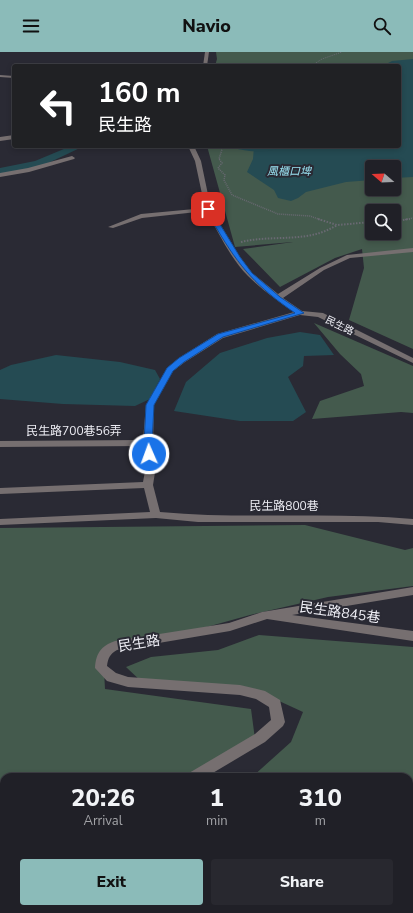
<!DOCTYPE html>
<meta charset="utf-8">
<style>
:root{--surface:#202027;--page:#28282f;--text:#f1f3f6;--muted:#a2a3a7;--line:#3d3e44;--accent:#8bbbb9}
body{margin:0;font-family:"Nunito Sans","Noto Sans TC",sans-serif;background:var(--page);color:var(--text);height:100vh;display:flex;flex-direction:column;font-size:15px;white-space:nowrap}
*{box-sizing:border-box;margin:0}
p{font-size:13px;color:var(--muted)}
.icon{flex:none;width:22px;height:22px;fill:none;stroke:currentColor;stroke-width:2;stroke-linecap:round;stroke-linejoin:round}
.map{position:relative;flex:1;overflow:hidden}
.panel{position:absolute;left:0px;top:721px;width:413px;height:140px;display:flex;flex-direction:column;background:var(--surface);border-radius:12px 12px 0 0;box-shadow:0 2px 6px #0003,0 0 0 1px var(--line)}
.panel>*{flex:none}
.guide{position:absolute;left:12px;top:12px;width:389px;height:84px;border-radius:4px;box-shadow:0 2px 6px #0003,0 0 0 1px var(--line);background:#202124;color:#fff;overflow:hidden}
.needle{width:26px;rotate:289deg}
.tools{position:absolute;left:365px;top:108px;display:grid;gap:8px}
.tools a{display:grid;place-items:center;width:36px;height:36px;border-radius:4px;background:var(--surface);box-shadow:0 2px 6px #0003,0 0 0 1px var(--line);font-size:20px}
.pin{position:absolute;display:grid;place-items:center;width:34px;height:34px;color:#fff;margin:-17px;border-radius:8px;box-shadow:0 2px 6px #0006}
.me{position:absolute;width:44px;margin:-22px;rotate:358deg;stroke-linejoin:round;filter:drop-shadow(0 0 3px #0008)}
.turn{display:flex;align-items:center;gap:14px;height:84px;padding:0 20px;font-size:18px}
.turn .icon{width:52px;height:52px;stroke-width:2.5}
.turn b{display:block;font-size:28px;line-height:34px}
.eta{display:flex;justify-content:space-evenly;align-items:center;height:68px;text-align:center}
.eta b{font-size:24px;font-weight:800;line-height:28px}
.action{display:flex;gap:8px;margin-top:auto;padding:8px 20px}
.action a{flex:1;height:46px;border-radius:4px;background:var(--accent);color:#111;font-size:16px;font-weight:800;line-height:46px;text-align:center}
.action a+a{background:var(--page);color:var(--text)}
header{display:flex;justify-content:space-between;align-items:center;height:52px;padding:0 20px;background:var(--accent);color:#111;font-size:18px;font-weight:800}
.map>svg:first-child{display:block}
.green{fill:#445a4d;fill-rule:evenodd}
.water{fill:#254b53}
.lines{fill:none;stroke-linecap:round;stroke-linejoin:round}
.canal{fill:#254b53;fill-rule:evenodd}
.path-far2{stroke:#696972;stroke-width:1;stroke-dasharray:1 1;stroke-linecap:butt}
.path-far1{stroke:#696972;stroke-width:1.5;stroke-dasharray:1 1;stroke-linecap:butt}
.path{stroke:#696972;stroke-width:2;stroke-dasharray:1.5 1.5;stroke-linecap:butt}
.minor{fill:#766f70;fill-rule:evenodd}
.route{fill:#1a73e8;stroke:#114b97}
.labels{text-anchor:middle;stroke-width:4;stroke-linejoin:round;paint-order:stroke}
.far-street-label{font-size:10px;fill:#ededf4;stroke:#2a2a34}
.far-water-label{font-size:11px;font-style:italic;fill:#99e1f1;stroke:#2a2a34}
.street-label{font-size:12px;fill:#ededf4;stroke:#2a2a34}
.near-street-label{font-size:14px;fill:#ededf4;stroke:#2a2a34}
</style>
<header><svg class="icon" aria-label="menu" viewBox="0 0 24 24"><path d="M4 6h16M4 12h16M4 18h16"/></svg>Navio<svg class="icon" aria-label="search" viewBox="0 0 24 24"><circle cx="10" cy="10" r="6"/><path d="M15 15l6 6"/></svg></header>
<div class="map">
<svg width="413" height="861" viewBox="0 0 413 861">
<rect width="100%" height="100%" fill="#2a2a34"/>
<g class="green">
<path d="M 216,0 L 413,0 L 413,297 L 349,268 L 364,216 L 362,197 L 335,206 L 280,235 L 243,197 L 293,190 L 235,195 L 207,94 L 399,94 L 399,14 L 215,14 L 217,7 ZM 372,115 L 394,115 L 394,137 L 372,137 ZM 372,159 L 394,159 L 394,181 L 372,181 Z"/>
<path d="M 314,271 L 413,314 L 413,361 L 401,360 L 312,367 L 320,349 L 364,334 L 361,322 L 340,302 Z"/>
<path d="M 305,473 L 405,498 L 413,496 L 413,534 L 328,545 L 250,563 L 185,581 L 103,599 L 105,637 L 251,657 L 255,687 L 205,725 L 4,725 L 4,857 L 83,857 L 84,861 L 0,861 L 0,476 Z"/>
<path d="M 259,583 L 413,595 L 413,781 L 409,783 L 409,725 L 252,725 L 291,690 L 303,660 L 266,643 L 143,631 L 126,615 L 151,605 L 218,598 Z"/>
<path d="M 197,857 L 293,857 L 286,861 L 200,861 Z"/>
</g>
<g class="water">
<path d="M 413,7 L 413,125 L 394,126 L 394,115 L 372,115 L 372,128 L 346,130 L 306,140 L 298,146 L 291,149 L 278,146 L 274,138 L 247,120 L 253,107 L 254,94 L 399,94 L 399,14 L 382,14 L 392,9 Z"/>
<path d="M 300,280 L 320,283 L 334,303 L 304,304 L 303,314 L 288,325 L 306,360 L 293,369 L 240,369 L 174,359 L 186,330 L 220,301 L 267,286 Z"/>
<path d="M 56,303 L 120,310 L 155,318 L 160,327 L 150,347 L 135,354 L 63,352 L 0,347 L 0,318 L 11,313 Z"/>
</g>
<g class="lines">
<g class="canal">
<path d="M 71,94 L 84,94 L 42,114 L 0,122 L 0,116 L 35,109 Z"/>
<path d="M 231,94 L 281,94 C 272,103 244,99 233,96 Z"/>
</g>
<path class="path-far2" d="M 311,14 L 322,7 L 342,0"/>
<g class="path-far1">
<path d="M 223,94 L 219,107 L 222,111 L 218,116 L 225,123 L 224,128 L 232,143 L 278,162 L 310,164 L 321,168"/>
<path d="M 403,168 L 413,166"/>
</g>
<g class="path">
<path d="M 318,167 L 337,173 L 372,170"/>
<path d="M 394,169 L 410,167"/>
<path d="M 241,190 C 274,182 307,192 337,173"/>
</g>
<g class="minor">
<path d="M 205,0 L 209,0 L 207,14 L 203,14 Z"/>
<path d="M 0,23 L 14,24 L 14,26 L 0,25 Z"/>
<path d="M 14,83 L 14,87 L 0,89 L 0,85 Z"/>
<path d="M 188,94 L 194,94 L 201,109 L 211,157 L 240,205 L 252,221 L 278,242 L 320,216 L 347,203 L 413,196 L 413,200 L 350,206 L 324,218 L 283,246 L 302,259 L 323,261 L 413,306 L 413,311 L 318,265 L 300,263 L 223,286 L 185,310 L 173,319 L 154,353 L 153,391 L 156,414 L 153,433 L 160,460 C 244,468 329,459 413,467 L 413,473 L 378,470 L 198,470 L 156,466 L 0,473 L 0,467 L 150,460 L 144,436 L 0,442 L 0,436 L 143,430 L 146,414 L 144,394 L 0,395 L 0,389 L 143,388 L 146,353 L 167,316 L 179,306 L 217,282 L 294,260 C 278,249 262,238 248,224 C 230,206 219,181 206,159 L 142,166 L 113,176 L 108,175 L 141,162 L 205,156 L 195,109 Z"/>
<path d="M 72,104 L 75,106 L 74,107 L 29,120 L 0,125 L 0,121 L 28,116 Z"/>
<path d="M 413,535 L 413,543 L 292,563 L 413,579 L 413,589 L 267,567 L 230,579 L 117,598 C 110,602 108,606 107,614 L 116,621 L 128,625 L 240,633 L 265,639 L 280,648 L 285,670 L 283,674 L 265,690 L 206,725 L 187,725 L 189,721 L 255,682 L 271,668 L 269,655 L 256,647 L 240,643 L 128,635 L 107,629 L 95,616 C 96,601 101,594 115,589 L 229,571 L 262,560 Z"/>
<path d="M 162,857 L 179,857 L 181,861 L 164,861 Z"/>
</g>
</g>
<path class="route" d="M 206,156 L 210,156 L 240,205 L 252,221 L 280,245 L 304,261 L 223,285 L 184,310 L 173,319 L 154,353 L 152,391 L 154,402 L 149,405 L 145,402 L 144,391 L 146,353 L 167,316 L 179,306 L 218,282 L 295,261 C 257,235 240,216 217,177 C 213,171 206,162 206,156 Z"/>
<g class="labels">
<g class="far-street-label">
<text transform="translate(340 273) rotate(26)" y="4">民生路</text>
</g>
<g class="far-water-label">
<text x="289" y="123">風櫃口埤</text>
</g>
<g class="street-label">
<text x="74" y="383">民生路700巷56弄</text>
<text x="284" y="458">民生路800巷</text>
</g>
<g class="near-street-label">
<text transform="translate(340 560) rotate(8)" y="5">民生路845巷</text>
<text transform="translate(139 591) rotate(-9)" y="5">民生路</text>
</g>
</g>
</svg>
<div class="tools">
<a><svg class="needle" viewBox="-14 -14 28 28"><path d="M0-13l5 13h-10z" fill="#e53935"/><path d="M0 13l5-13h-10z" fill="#a2a3a7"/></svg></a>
<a><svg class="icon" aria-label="search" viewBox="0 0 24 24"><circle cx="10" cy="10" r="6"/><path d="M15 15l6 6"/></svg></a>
</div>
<div class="pin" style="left:208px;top:157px;background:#d93025"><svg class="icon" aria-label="arrive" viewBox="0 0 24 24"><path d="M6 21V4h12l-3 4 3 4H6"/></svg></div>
<svg class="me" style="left:149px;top:402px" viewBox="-20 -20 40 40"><circle r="17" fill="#1a73e8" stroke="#fff" stroke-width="3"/><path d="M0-11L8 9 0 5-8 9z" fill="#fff"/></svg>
<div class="guide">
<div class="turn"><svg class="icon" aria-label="left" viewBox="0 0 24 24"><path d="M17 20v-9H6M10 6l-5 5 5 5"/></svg><div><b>160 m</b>民生路</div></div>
</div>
<section class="panel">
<div class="eta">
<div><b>20:26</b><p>Arrival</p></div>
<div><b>1</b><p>min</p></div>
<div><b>310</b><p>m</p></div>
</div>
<div class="action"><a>Exit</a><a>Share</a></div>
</section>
</div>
